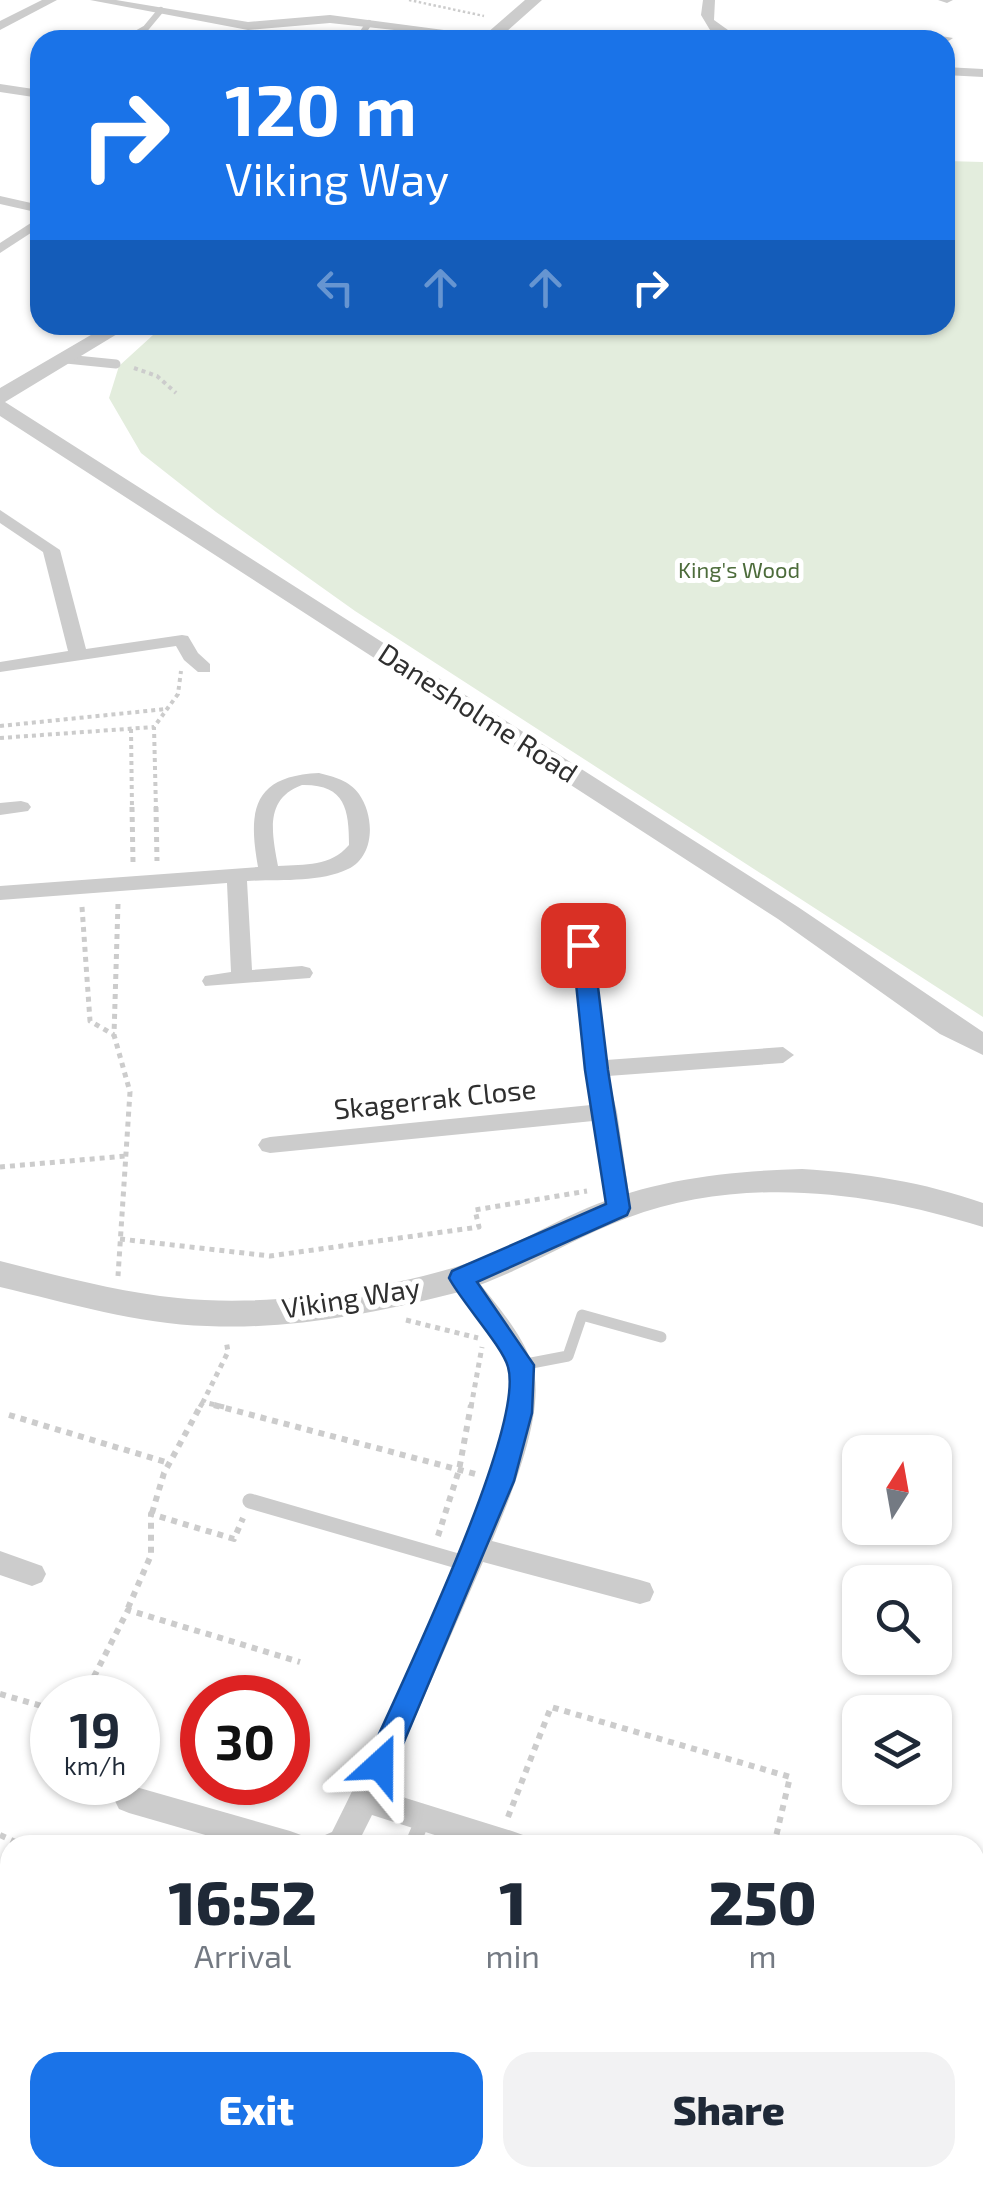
<!DOCTYPE html>
<style>
:root{--surface:#fff;--page:#f2f2f3;--text:#1f2937;--muted:#747a83;--accent:#1a73e8}
body{margin:0;font-family:"Exo 2",sans-serif;background:var(--page);color:var(--text);height:100vh;display:flex;flex-direction:column;font-size:38px;white-space:nowrap}
*{box-sizing:border-box;margin:0}
p{font-size:32px;color:var(--muted)}
.icon{flex:none;width:55px;height:55px;fill:none;stroke:currentColor;stroke-width:2;stroke-linecap:round;stroke-linejoin:round}
.map{position:relative;flex:1;overflow:hidden}
.panel{position:absolute;left:0px;top:1835px;width:985px;height:352px;display:flex;flex-direction:column;background:var(--surface);border-radius:30px 30px 0 0;box-shadow:0 2px 8px #0004}
.panel>*{flex:none}
.hud{position:absolute;left:30px;top:30px;width:925px;height:305px;border-radius:30px;box-shadow:0 2px 8px #0004;background:#1a73e8;color:#fff;overflow:hidden}
.needle{width:65px;rotate:11deg}
.controls{position:absolute;left:842px;top:1435px;display:grid;gap:20px}
.controls a{display:grid;place-items:center;width:110px;height:110px;border-radius:20px;background:var(--surface);box-shadow:0 2px 8px #0004;font-size:50px}
.speed{position:absolute;left:30px;top:1675px;display:flex;gap:20px;font-size:50px;font-weight:700;text-align:center}
.speed>*{display:grid;place-content:center;width:130px;height:130px;border-radius:50%;background:var(--surface);box-shadow:0 2px 8px #0004;line-height:1}
.speed small{font-size:25px;font-weight:400}
.speed .limit{border:15px solid #d22;background:#fff;color:#111}
.pin{position:absolute;display:grid;place-items:center;width:85px;height:85px;color:#fff;margin:-42px;border-radius:20px;box-shadow:0 5px 15px #0006}
.me{position:absolute;width:110px;margin:-55px;rotate:24deg;stroke-linejoin:round;filter:drop-shadow(0 0 8px #0008)}
.turn{display:flex;align-items:center;gap:35px;height:210px;padding:0 30px;font-size:45px}
.turn .icon{width:130px;height:130px;stroke-width:2.5}
.turn b{display:block;font-size:70px;line-height:85px}
.lanes{display:flex;align-items:center;height:95px;padding:0 30px;background:#0003;justify-content:center;gap:50px;direction:ltr}
.lanes .off{opacity:.35}
.eta{display:flex;justify-content:space-evenly;align-items:center;height:170px;text-align:center}
.eta b{font-size:60px;font-weight:800;line-height:70px}
.primary-button{display:flex;gap:20px;margin-top:auto;padding:20px 30px}
.primary-button a{flex:1;height:115px;border-radius:30px;background:var(--accent);color:#fff;font-size:40px;font-weight:800;line-height:115px;text-align:center}
.primary-button a+a{background:var(--page);color:var(--text)}
.map>svg:first-child{display:block}
.green{fill:#e3eddd}
.lines{fill:none;stroke-linecap:round;stroke-linejoin:round}
.path-far3{stroke:#ccc;stroke-width:2.5;stroke-dasharray:2.5 2.5;stroke-linecap:butt}
.path-far2{stroke:#ccc;stroke-width:4;stroke-dasharray:4 4;stroke-linecap:butt}
.path-far1{stroke:#ccc;stroke-width:5;stroke-dasharray:5 5;stroke-linecap:butt}
.path{stroke:#ccc;stroke-width:6;stroke-dasharray:6 6;stroke-linecap:butt}
.service-far3{stroke:#ccc;stroke-width:6}
.service-far2{stroke:#ccc;stroke-width:9}
.service-far1{stroke:#ccc;stroke-width:11}
.service{stroke:#ccc;stroke-width:15}
.minor{fill:#ccc;fill-rule:evenodd}
.tertiary{fill:#ccc;fill-rule:evenodd}
.route{fill:#1a73e8;stroke:#114b97;stroke-width:2.5}
.labels{text-anchor:middle;stroke-width:10;stroke-linejoin:round;paint-order:stroke}
.far-park-label{font-size:22px;fill:#4d6c3b;stroke:#fff}
.street-label{font-size:28px;fill:#2f2f2f;stroke:#fff}
</style>
<div class="map">
<svg width="983" height="2186" viewBox="0 0 983 2186">
<rect width="100%" height="100%" fill="#fff"/>
<path class="green" d="M 945,161 L 983,162 L 983,1017 L 355,611 L 216,512 L 141,453 L 109,398 L 119,366 L 164,325 L 945,325 Z"/>
<g class="lines">
<path class="path-far3" d="M 409,0 L 484,16"/>
<g class="path-far2">
<path d="M 134,368 L 157,376 L 176,393"/>
<path d="M 0,726 L 166,709"/>
<path d="M 131,729 L 132,810"/>
<path d="M 0,738 L 154,727"/>
<path d="M 156,810 L 154,727 L 178,694 L 181,671"/>
</g>
<g class="path-far1">
<path d="M 132,807 L 133,862"/>
<path d="M 156,807 L 157,861"/>
<path d="M 118,904 L 114,1035 L 130,1092 L 118,1276"/>
<path d="M 82,907 L 90,1021 L 114,1035"/>
<path d="M 0,1167 L 126,1156"/>
<path d="M 120,1239 L 270,1256 L 479,1227 L 475,1210 L 587,1191"/>
<path d="M 406,1320 L 478,1338"/>
<path d="M 200,1407 L 203,1402"/>
<path d="M 224,1407 L 203,1402 L 228,1352 L 226,1340"/>
<path d="M 471,1407 L 482,1347"/>
</g>
<g class="path">
<path d="M 214,1405 L 479,1475"/>
<path d="M 9,1415 L 169,1463"/>
<path d="M 152,1513 L 164,1473 L 201,1405"/>
<path d="M 438,1536 L 459,1470 L 471,1405"/>
<path d="M 128,1608 L 151,1555 L 151,1514 L 234,1539 L 243,1518"/>
<path d="M 0,1694 L 52,1709"/>
<path d="M 83,1698 L 128,1610 L 300,1662"/>
<path d="M 508,1817 L 551,1707 L 790,1777 L 774,1845"/>
<path d="M 0,1835 L 22,1845"/>
<path d="M 0,1916 L 10,1883"/>
<path d="M 0,1944 L 10,1937"/>
<path d="M 0,2009 L 10,2013"/>
<path d="M 419,2178 L 441,2186"/>
<path d="M 603,2178 L 628,2186"/>
</g>
<g class="service-far3">
<path d="M 125,40 L 146,28 L 161,10"/>
<path d="M 358,40 L 369,23"/>
<path d="M 33,59 L 40,60"/>
</g>
<path class="service-far2" d="M 66,359 L 116,364"/>
<path class="service-far1" d="M 521,1365 L 568,1356 L 582,1315 L 661,1337"/>
<g class="service">
<path d="M 250,1501 L 468,1564"/>
<path d="M 412,1845 L 424,1817"/>
</g>
<g class="minor">
<path d="M 42,0 L 57,0 L 0,30 L 0,21 Z"/>
<path d="M 90,0 L 116,0 L 248,22 L 330,15 L 497,37 L 486,40 L 330,23 L 248,30 Z"/>
<path d="M 703,0 L 715,0 L 714,20 L 742,40 L 726,40 L 717,35 L 672,40 L 710,30 L 701,15 Z"/>
<path d="M 938,0 L 953,0 L 947,3 Z"/>
<path d="M 917,32 L 953,38 L 947,42 L 913,39 L 913,33 Z"/>
<path d="M 945,67 L 983,69 L 983,77 L 945,75 Z"/>
<path d="M 0,84 L 40,90 L 40,98 L 0,92 Z"/>
<path d="M 0,196 L 40,205 L 40,213 L 0,204 Z"/>
<path d="M 40,217 L 40,227 L 0,253 L 0,243 Z"/>
<path d="M 0,510 L 60,550 L 86,649 L 182,635 L 188,636 L 198,653 L 210,664 L 210,672 L 198,672 L 184,660 L 176,646 L 0,672 L 0,662 L 68,651 L 43,552 L 0,523 Z"/>
<path d="M 319,773 C 334,777 349,780 359,794 C 375,817 375,856 348,869 C 319,883 279,879 247,881 L 252,970 L 302,966 L 310,968 L 313,973 L 310,978 L 205,986 L 202,981 L 205,976 L 231,972 L 227,883 L 0,900 L 0,886 L 258,867 C 248,811 252,776 319,773 ZM 302,785 C 345,784 349,809 349,845 C 330,867 306,864 278,866 C 272,833 264,799 302,785 Z"/>
<path d="M 21,801 L 28,803 L 31,807 L 28,811 L 0,815 L 0,803 Z"/>
<path d="M 583,938 L 594,945 L 606,1060 L 783,1047 L 794,1055 L 783,1063 L 608,1076 L 617,1112 L 631,1208 L 627,1214 L 611,1214 L 607,1208 L 593,1121 L 270,1153 L 262,1151 L 258,1145 L 262,1139 L 270,1137 L 591,1105 L 572,945 Z"/>
<path d="M 461,1269 L 470,1271 C 491,1299 519,1328 531,1361 C 549,1408 510,1497 492,1541 L 640,1580 L 650,1583 L 654,1592 L 650,1601 L 640,1604 L 483,1562 L 383,1791 L 512,1831 L 523,1835 L 527,1845 L 466,1845 L 372,1815 L 357,1845 L 321,1845 L 325,1835 L 332,1832 C 363,1771 391,1708 419,1645 C 448,1579 523,1437 508,1366 C 501,1333 464,1307 449,1278 L 452,1271 Z"/>
<path d="M 0,1551 L 42,1566 L 46,1574 L 42,1582 L 32,1586 L 0,1575 Z"/>
<path d="M 129,1785 L 290,1831 L 301,1835 L 305,1845 L 240,1845 L 129,1813 L 119,1809 L 114,1799 L 119,1789 Z"/>
<path d="M 975,1920 L 983,1923 L 983,1953 L 975,1950 Z"/>
</g>
<g class="tertiary">
<path d="M 525,0 L 542,0 L 497,40 L 479,40 Z"/>
<path d="M 108,325 L 132,325 L 5,402 L 798,907 L 983,1032 L 983,1055 L 940,1034 L 778,919 L 0,416 L 0,388 Z"/>
<path d="M 802,1169 C 865,1173 923,1182 983,1203 L 983,1227 C 869,1191 743,1175 627,1218 C 566,1241 511,1279 447,1295 C 370,1314 287,1330 207,1326 C 137,1324 68,1303 0,1287 L 0,1261 C 59,1276 118,1292 178,1298 C 265,1307 372,1292 456,1267 C 502,1253 543,1227 587,1208 C 656,1179 728,1171 802,1169 Z"/>
</g>
</g>
<path class="route" d="M 583,938 L 593,945 L 608,1070 L 630,1208 L 627,1215 L 477,1282 L 534,1365 L 532,1413 L 514,1481 L 390,1775 L 380,1779 L 370,1775 L 365,1765 C 396,1694 526,1429 508,1367 C 503,1347 461,1301 449,1278 L 452,1271 L 606,1204 L 585,1070 L 572,945 Z"/>
<g class="labels">
<g class="far-park-label">
<text x="739" y="578">King's Wood</text>
</g>
<g class="street-label">
<text transform="translate(478 713) rotate(33)" y="10">Danesholme Road</text>
<text transform="translate(435 1099) rotate(-6)" y="10">Skagerrak Close</text>
<text transform="translate(351 1298) rotate(-9)" y="10">Viking Way</text>
</g>
</g>
</svg>
<div class="controls">
<a><svg class="needle" viewBox="-14 -14 28 28"><path d="M0-13l5 13h-10z" fill="#e53935"/><path d="M0 13l5-13h-10z" fill="#747a83"/></svg></a>
<a><svg class="icon" aria-label="search" viewBox="0 0 24 24"><circle cx="10" cy="10" r="6"/><path d="M15 15l6 6"/></svg></a>
<a><svg class="icon" aria-label="layers" viewBox="0 0 24 24"><path d="M12 4l9 5-9 5-9-5zM3 14l9 5 9-5"/></svg></a>
</div>
<div class="speed"><div>19<small>km/h</small></div><div class="limit">30</div></div>
<div class="pin" style="left:583px;top:945px;background:#d93025"><svg class="icon" aria-label="arrive" viewBox="0 0 24 24"><path d="M6 21V4h12l-3 4 3 4H6"/></svg></div>
<svg class="me" style="left:380px;top:1765px" viewBox="-20 -20 40 40"><path d="M0-17L14 15 0 8-14 15z" fill="#1a73e8" stroke="#fff" stroke-width="4"/></svg>
<div class="hud">
<div class="turn"><svg class="icon" aria-label="right" viewBox="0 0 24 24"><path d="M7 20v-9h11M14 6l5 5-5 5"/></svg><div><b>120 m</b>Viking Way</div></div>
<div class="lanes"><svg class="icon off" aria-label="left" viewBox="0 0 24 24"><path d="M17 20v-9H6M10 6l-5 5 5 5"/></svg><svg class="icon off" aria-label="ahead" viewBox="0 0 24 24"><path d="M12 20V5M6 11l6-6 6 6"/></svg><svg class="icon off" aria-label="ahead" viewBox="0 0 24 24"><path d="M12 20V5M6 11l6-6 6 6"/></svg><svg class="icon" aria-label="right" viewBox="0 0 24 24"><path d="M7 20v-9h11M14 6l5 5-5 5"/></svg></div>
</div>
<section class="panel">
<div class="eta">
<div><b>16:52</b><p>Arrival</p></div>
<div><b>1</b><p>min</p></div>
<div><b>250</b><p>m</p></div>
</div>
<div class="primary-button"><a>Exit</a><a>Share</a></div>
</section>
</div>
